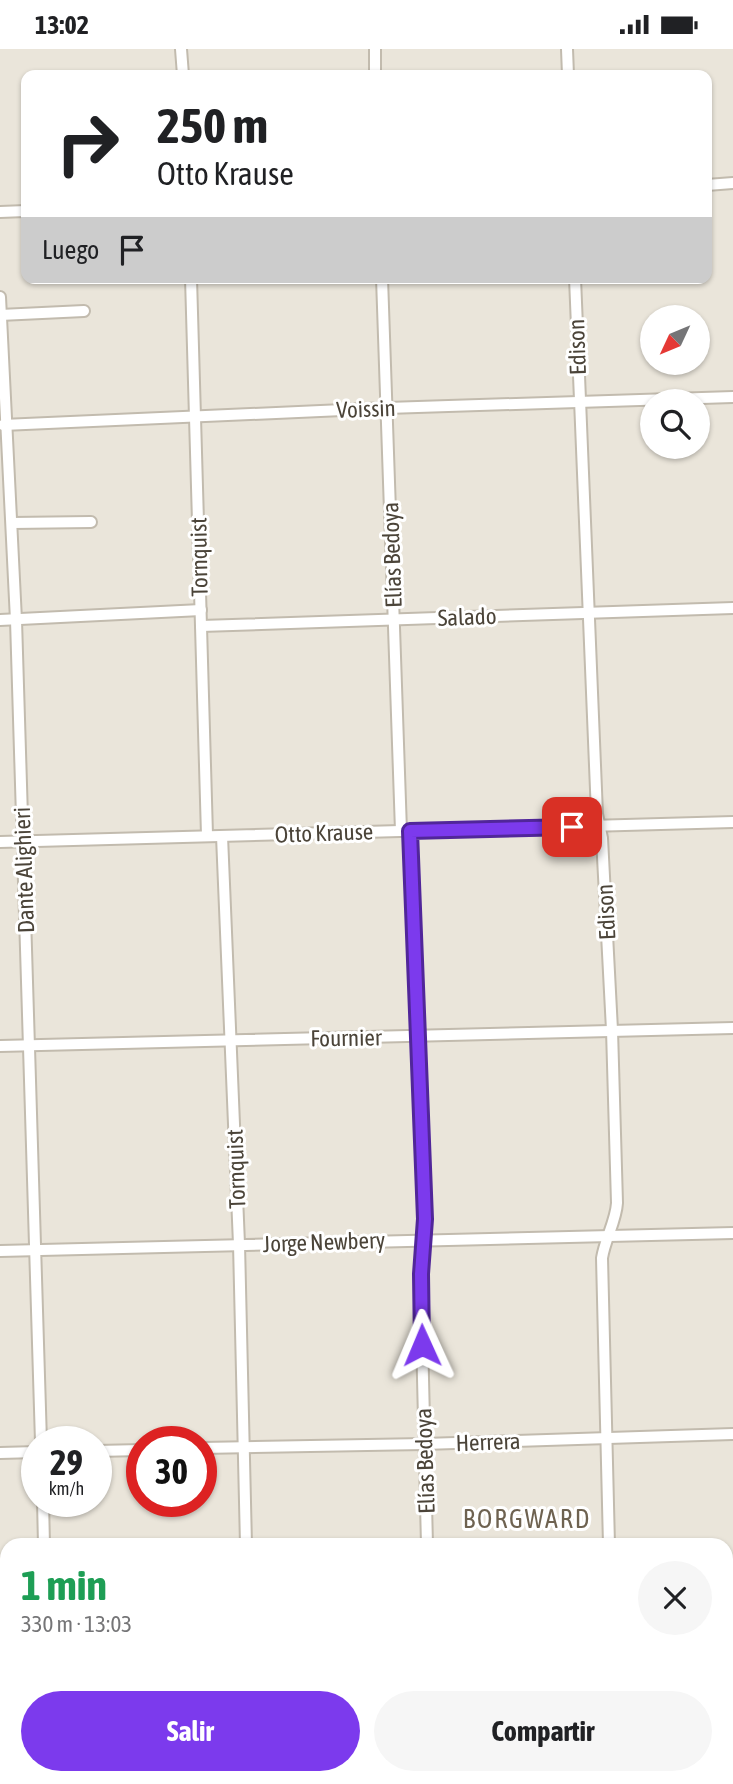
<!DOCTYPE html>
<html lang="es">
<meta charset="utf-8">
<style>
:root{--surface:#fff;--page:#f6f6f6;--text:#202124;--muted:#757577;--accent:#7c3aed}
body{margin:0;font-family:"Asap Condensed",sans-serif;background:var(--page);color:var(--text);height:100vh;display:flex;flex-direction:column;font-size:26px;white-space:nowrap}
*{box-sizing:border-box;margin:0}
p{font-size:23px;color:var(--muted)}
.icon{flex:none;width:38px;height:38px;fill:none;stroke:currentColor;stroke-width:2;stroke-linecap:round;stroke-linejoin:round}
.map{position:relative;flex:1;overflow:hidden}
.details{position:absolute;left:0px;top:1489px;width:733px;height:247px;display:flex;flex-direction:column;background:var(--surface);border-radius:21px 21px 0 0;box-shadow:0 2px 5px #0004}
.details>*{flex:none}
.hud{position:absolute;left:21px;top:21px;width:691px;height:214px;border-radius:14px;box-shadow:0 2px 5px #0004;background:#fff;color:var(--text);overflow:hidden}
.needle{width:46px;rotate:226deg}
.buttons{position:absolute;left:640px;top:256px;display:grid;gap:14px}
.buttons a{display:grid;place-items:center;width:70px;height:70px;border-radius:50%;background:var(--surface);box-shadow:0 2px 5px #0004;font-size:35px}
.speed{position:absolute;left:21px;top:1377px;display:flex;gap:14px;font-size:35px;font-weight:700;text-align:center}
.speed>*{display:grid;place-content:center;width:91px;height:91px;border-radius:50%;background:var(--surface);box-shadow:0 2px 5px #0004;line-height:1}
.speed small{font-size:18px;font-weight:400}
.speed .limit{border:10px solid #d22;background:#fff;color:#111}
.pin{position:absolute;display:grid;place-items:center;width:60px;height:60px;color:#fff;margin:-30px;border-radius:14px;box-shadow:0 4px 10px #0006}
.me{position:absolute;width:77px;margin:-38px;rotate:359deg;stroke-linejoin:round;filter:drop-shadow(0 0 5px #0008)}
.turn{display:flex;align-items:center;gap:24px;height:147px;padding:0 21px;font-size:32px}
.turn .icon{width:91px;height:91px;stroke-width:2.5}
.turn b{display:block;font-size:49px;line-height:60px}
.then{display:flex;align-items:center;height:66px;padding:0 21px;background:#0003;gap:14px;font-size:26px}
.round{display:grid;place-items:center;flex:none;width:74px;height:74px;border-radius:37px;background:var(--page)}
.head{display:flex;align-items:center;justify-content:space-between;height:119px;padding:0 21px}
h1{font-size:42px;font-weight:700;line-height:52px;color:#1e9e55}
.cta{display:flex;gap:14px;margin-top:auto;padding:14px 21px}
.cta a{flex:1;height:80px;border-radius:42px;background:var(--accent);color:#fff;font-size:28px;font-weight:700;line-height:80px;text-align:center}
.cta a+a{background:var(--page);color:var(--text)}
.status{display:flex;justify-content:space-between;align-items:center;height:49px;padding:0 35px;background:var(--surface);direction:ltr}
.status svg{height:19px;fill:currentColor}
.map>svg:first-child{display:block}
.residential{fill:#eae5da;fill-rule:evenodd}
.industrial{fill:#e6e2dd}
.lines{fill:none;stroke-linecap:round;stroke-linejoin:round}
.street-casing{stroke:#c2bbae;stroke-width:14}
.street{stroke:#fff;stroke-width:10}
.route-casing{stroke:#51269a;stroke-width:18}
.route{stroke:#7c3aed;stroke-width:12}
.labels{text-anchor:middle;stroke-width:6;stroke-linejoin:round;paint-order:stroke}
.street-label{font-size:23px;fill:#4b4439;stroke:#fff}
.quarter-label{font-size:26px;letter-spacing:2px;fill:#6e6250;stroke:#fff}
</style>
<div class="status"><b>13:02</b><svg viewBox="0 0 49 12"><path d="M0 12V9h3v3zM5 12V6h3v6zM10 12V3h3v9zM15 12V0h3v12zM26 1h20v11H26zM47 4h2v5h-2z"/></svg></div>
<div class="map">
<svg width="733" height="1735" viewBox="0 0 733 1735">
<rect width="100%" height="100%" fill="#f6f3ec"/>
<path class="residential" d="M 0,0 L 733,0 L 733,1735 L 0,1735 ZM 26,26 L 707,26 L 707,229 L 26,229 ZM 653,268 L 698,268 L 698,313 L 653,313 ZM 653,352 L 698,352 L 698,397 L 653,397 ZM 37,1393 L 96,1393 L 96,1452 L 37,1452 ZM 142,1393 L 201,1393 L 201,1452 L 142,1452 ZM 7,1496 L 726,1496 L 726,1729 L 7,1729 Z"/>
<path class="industrial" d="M 0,1614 L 7,1614 L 7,1729 L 617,1729 L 617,1735 L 0,1735 Z"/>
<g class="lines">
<defs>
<g id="street">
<path d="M 181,0 L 183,26"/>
<path d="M 375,0 L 375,26"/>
<path d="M 567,0 L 568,26"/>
<path d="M 707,136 L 733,134"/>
<path d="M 0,163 L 26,162"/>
<path d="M 191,229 L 207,786"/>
<path d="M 382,229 L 401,782"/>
<path d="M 575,229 L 597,765 L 602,789 L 612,981 L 617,1154 C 616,1172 605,1190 602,1209 L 609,1496"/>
<path d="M 0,248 L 16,571 L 41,1393"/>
<path d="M 0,266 L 84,262"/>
<path d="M 3,376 L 387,359 L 733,348"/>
<path d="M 12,474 L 91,473"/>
<path d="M 0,571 L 201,561"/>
<path d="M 201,577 L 733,559"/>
<path d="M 410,782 L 425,1170 L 421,1246 L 427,1496"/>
<path d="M 222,787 L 239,1195 L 246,1496"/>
<path d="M 0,793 L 733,773"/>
<path d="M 0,997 L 733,979"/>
<path d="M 0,1202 L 733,1184"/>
<path d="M 201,1399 L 424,1395 L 733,1385"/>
<path d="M 96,1402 L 142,1401"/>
<path d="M 0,1404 L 37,1403"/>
<path d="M 43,1452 L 44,1496"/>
<path d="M 726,1592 L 733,1592"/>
<path d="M 0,1614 L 7,1614"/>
<path d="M 617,1729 L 617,1735"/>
</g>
</defs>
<use href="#street" class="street-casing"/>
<use href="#street" class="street"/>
</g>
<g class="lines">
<defs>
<path id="route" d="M 422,1296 L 421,1225 L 425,1170 L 410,782 L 572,778"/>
</defs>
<use href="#route" class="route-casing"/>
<use href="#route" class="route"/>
</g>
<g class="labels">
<g class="street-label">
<text transform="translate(577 298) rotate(-92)" y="8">Edison</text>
<text transform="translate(366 360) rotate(-2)" y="8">Voissin</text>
<text transform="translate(392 506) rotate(-92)" y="8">Elías Bedoya</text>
<text transform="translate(199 508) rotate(-91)" y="8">Tornquist</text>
<text transform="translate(467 568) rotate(-2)" y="8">Salado</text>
<text transform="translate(324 784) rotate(-2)" y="8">Otto Krause</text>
<text transform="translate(24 821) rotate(-92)" y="8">Dante Alighieri</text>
<text transform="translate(606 863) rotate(-93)" y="8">Edison</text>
<text transform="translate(346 989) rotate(-1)" y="8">Fournier</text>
<text transform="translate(236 1120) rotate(-92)" y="8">Tornquist</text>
<text transform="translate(324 1193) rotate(-2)" y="8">Jorge Newbery</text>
<text transform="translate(488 1393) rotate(-2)" y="8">Herrera</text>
<text transform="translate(425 1412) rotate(-92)" y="8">Elías Bedoya</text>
</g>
<g class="quarter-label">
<text x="527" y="1479">BORGWARD</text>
</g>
</g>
</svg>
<div class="buttons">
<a><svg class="needle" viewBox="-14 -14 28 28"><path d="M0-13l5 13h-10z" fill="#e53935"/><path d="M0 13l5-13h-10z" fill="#757577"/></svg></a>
<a><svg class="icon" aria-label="search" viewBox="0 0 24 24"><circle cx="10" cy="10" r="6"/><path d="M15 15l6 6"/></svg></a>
</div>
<div class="speed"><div>29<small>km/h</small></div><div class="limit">30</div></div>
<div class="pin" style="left:572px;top:778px;background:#d93025"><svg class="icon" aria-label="arrive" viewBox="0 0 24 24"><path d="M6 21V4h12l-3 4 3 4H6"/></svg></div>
<svg class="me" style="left:422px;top:1296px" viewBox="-20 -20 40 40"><path d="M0-17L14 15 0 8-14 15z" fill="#7c3aed" stroke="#fff" stroke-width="4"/></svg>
<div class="hud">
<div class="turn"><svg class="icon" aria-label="right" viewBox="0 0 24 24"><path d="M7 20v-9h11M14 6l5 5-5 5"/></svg><div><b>250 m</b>Otto Krause</div></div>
<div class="then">Luego<svg class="icon" aria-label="arrive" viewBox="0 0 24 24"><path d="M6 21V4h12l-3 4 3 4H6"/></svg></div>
</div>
<section class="details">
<div class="head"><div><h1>1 min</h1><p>330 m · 13:03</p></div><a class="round"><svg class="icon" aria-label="close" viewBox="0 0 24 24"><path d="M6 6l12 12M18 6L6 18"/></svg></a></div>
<div class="cta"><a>Salir</a><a>Compartir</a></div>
</section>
</div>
